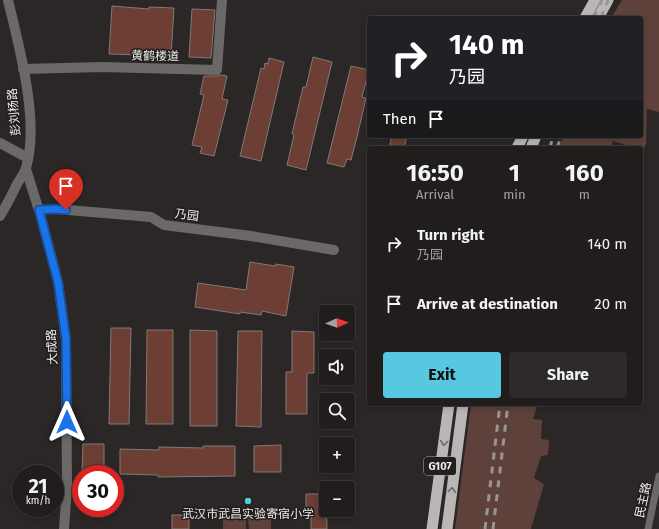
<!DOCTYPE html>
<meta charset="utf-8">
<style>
:root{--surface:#201d1c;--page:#2d2a29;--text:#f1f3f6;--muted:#a2a2a3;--line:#3d3b3b;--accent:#56c9e0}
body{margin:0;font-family:"Fira Sans","Noto Sans SC",sans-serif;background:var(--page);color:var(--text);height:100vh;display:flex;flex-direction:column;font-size:15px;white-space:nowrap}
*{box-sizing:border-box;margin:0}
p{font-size:13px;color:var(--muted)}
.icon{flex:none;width:22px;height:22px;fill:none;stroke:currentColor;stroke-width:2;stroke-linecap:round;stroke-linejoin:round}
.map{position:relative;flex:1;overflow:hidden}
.drawer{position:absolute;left:367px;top:146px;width:276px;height:260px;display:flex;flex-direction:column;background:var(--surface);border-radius:4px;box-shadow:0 2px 6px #0003,0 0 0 1px var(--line)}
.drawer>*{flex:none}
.top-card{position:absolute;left:367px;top:16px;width:276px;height:122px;border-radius:4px;box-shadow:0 2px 6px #0003,0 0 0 1px var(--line);background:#202124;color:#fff;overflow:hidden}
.needle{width:26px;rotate:88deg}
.tools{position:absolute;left:319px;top:305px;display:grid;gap:8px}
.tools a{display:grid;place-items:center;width:36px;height:36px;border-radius:4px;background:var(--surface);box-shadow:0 2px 6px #0003,0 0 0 1px var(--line);font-size:20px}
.speed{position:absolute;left:12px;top:465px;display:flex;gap:8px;font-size:20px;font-weight:700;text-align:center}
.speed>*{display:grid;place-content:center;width:52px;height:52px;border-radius:50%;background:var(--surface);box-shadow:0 2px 6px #0003,0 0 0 1px var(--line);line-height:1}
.speed small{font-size:10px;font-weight:400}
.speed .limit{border:6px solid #d22;background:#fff;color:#111}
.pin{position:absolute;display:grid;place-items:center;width:34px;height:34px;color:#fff;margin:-41px -17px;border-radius:50% 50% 50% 0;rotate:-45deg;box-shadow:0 0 4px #0007}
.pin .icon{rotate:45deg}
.me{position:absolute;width:44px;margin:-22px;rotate:0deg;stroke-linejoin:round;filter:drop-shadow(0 0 3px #0008)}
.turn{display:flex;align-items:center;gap:14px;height:84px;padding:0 16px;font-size:18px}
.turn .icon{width:52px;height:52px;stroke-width:2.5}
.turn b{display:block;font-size:28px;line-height:34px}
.then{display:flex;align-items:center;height:38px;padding:0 16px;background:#0003;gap:8px;font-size:15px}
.eta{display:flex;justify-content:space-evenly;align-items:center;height:68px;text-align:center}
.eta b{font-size:24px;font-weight:700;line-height:28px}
.primary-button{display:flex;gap:8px;margin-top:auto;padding:8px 16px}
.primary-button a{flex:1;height:46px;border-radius:4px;background:var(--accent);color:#111;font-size:16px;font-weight:700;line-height:46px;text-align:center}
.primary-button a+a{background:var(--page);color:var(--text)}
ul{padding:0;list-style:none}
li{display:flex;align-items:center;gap:12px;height:60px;padding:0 16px}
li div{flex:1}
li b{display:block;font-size:15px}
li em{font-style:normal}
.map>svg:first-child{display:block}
.green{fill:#5e413b}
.building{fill:#6c3e34;stroke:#7e7a79}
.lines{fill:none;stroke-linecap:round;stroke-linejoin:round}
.pedestrian{stroke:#6a6968;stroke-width:7}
.minor{stroke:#6a6968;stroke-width:10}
.trunk{stroke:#bab6b5;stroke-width:11}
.rail{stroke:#979595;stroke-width:3;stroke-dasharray:7 7;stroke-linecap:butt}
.oneway{stroke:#6e6a69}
.route-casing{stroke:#114b97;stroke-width:10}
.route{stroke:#1a73e8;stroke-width:7}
.poi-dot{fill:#56c9e0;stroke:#211e1d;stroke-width:1.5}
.labels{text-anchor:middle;stroke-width:3;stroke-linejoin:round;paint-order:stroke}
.shield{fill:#211e1d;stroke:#afadac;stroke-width:1}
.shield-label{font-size:11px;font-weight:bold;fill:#eceaea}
.street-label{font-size:12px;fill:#eceaea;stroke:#211e1d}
.poi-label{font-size:12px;fill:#eceaea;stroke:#211e1d}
</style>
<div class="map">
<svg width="659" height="529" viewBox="0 0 659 529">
<rect width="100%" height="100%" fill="#2a2726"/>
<g class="green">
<path d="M 622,0 L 659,0 L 659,112 L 647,109 L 646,144 L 643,150 L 641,148 L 636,148 L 613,141 L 611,148 L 559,148 L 563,136 L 641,136 L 641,18 L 611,18 Z"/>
<path d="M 471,404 L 538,404 L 533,419 L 542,420 L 541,439 L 549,440 L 548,455 L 541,456 L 534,478 L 544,484 L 531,529 L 455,529 Z"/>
<path d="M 271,517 L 271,529 L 249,529 L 248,518 Z"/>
<rect x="223" y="518" width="23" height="11"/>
</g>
<g class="building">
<path d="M 112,6 L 149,9 L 149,7 L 174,8 L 171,56 L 109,54 Z"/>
<path d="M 192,9 L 215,10 L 211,58 L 189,57 Z"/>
<path d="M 313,57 L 332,62 L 306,170 L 287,165 L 294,135 L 292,134 L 303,87 L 306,87 Z"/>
<path d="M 269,58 L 284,62 L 261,161 L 240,156 L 261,68 L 264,69 L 265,63 L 268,64 Z"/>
<path d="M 351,66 L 369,70 L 362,97 L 366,98 L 357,137 L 351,160 L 347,159 L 344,167 L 327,163 Z"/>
<path d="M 221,75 L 227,76 L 222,99 L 228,100 L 214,156 L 200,153 L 202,147 L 192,145 L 204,95 L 200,94 L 204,76 L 217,76 Z"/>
<path d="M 392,136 L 407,136 L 404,148 L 389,148 Z"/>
<path d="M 250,262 L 275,266 L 276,264 L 294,267 L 286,316 L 262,311 L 261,315 L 240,312 L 240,314 L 195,307 L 198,283 L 246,290 Z"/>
<path d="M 111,328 L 131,328 L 129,424 L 109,424 Z"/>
<path d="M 147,330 L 173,330 L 173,424 L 146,424 Z"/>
<path d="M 190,330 L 217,331 L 217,426 L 190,426 Z"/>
<path d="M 238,331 L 262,331 L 261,427 L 236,426 Z"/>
<path d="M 292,331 L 314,332 L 314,373 L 307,373 L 307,414 L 286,414 L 286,372 L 292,372 Z"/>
<path d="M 83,444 L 104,444 L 104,472 L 82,472 Z"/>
<path d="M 281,445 L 281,472 L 254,472 L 254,446 Z"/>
<path d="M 203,446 L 235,446 L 235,476 L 158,477 L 158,475 L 120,474 L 120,449 L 159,450 L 159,447 L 203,448 Z"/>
<path d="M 306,494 L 326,494 L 327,529 L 311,529 L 311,510 L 306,510 Z"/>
<rect x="172" y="515" width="17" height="14"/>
</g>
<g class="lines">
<path class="pedestrian" d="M 648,529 L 659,476"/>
<g class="minor">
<path d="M 23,69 L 102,67 L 217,70 L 222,0"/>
<path d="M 0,143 L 28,158"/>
<path d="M 26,169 L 41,217 L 58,282 L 66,339 L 67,487 L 64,529"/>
<path d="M 39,210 L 56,209 L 151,217 L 164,225 L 251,236 L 334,250"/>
<path d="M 0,216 C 6,206 12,195 17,184 C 20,179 24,174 26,168 C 40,121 19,47 8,0"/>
</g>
<g class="trunk">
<path d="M 585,18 L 595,0"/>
<path d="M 598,18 L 608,0"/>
<path d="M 517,148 L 523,136"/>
<path d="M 531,148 L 536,136"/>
<path d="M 432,529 L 449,404"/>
<path d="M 447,529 L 463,404"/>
</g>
<g class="rail">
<path d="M 594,18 L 602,0"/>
<path d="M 601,18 L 608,0"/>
<path d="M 550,148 L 553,136"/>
<path d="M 557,148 L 561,136"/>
<path d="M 485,529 L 500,404"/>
<path d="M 493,529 L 508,404"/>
</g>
</g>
<defs><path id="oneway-chevron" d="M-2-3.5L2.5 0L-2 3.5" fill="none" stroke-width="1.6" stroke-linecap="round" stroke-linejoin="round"/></defs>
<g class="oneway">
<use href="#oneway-chevron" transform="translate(444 443) rotate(98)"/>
<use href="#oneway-chevron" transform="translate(452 490) rotate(-83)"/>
</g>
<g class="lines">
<defs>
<path id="route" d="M 66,210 L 56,209 L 39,210 L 58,282 L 66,339 L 67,422"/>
</defs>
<use href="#route" class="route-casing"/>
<use href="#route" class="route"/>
</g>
<circle class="poi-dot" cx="248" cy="501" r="4"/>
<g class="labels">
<rect class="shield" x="424" y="457" width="32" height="18" rx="3"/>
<g class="shield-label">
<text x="440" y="470">G107</text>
</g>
<g class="street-label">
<text transform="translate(155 56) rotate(1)" y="4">黄鹤楼道</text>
<text transform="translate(14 112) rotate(-95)" y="4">彭刘杨路</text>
<text transform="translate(187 215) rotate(7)" y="4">乃园</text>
<text transform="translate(52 347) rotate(-93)" y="4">大成路</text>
<text transform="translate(643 500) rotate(-78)" y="4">民主路</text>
</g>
<g class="poi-label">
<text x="248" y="518">武汉市武昌实验寄宿小学</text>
</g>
</g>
</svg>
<div class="tools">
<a><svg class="needle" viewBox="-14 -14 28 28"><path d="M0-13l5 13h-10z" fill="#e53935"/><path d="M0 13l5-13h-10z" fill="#a2a2a3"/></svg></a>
<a><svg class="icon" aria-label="sound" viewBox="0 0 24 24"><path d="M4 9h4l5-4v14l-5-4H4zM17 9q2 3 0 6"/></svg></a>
<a><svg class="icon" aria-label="search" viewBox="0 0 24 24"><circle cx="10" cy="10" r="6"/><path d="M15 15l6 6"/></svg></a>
<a>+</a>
<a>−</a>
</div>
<div class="speed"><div>21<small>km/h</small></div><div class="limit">30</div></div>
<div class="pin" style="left:66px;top:210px;background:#d93025"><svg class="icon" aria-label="arrive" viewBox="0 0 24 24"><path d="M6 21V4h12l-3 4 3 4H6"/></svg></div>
<svg class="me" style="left:67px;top:422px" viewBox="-20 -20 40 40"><path d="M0-17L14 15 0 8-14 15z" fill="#1a73e8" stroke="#fff" stroke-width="4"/></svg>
<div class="top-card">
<div class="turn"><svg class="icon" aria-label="right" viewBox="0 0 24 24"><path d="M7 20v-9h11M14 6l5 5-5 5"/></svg><div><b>140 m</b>乃园</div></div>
<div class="then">Then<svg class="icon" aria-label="arrive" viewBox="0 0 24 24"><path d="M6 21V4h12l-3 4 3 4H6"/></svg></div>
</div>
<section class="drawer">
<div class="eta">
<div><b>16:50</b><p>Arrival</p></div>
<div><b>1</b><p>min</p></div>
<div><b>160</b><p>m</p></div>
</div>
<ul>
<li><svg class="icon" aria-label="right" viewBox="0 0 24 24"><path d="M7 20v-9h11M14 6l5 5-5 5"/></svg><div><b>Turn right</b><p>乃园</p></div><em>140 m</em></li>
<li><svg class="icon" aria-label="arrive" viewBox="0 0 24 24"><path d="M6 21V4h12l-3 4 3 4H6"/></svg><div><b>Arrive at destination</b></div><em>20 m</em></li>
</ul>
<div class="primary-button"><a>Exit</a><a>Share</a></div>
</section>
</div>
